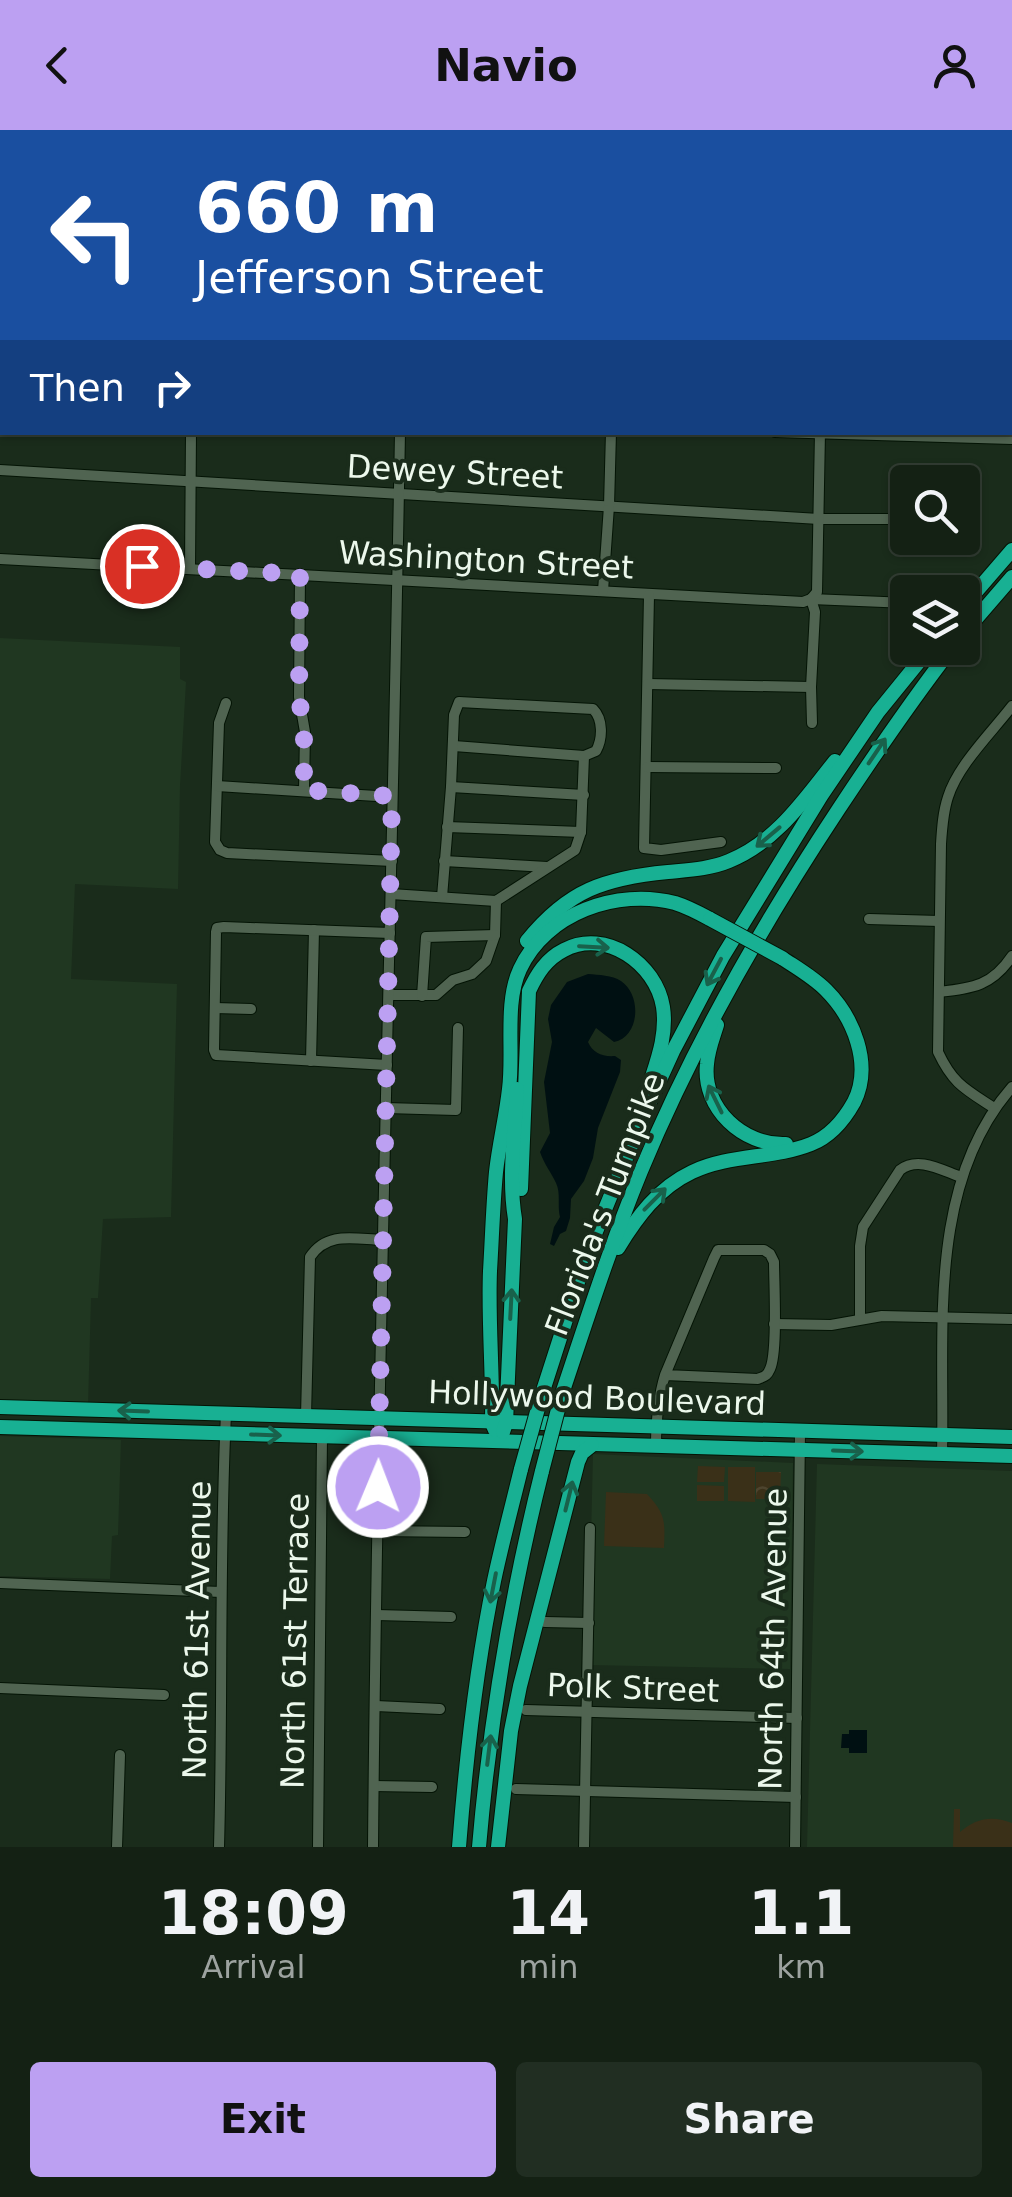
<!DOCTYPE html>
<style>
:root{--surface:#142114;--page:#212e22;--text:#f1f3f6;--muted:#9da3a0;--line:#333e34;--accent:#bca0f2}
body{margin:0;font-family:"DejaVu Sans",sans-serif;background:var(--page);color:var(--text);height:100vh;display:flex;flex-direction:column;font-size:38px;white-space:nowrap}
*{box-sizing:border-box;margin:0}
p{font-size:32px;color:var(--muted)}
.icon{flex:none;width:55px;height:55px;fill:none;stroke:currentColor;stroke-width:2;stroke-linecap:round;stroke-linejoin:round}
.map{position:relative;height:1717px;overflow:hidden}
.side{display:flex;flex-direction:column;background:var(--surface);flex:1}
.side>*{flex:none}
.top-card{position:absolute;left:0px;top:0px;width:1012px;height:305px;box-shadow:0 2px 8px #0004,0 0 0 2px var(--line);background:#1a4fa0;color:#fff;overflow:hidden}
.tools{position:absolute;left:890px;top:335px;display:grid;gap:20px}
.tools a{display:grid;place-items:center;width:90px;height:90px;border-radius:10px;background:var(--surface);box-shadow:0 2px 8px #0004,0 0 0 2px var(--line);font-size:50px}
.pin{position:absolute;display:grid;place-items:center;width:85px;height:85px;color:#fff;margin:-42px;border:5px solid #fff;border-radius:50%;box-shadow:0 2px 10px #0007}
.me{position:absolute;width:110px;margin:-55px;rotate:1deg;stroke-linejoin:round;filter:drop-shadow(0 0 8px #0008)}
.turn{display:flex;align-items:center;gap:35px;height:210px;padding:0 30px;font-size:45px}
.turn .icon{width:130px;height:130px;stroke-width:2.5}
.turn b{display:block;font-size:70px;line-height:85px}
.then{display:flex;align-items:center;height:95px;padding:0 30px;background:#0003;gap:20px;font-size:38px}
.eta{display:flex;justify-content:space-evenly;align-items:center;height:170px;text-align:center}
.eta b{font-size:60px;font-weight:600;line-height:70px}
.action{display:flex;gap:20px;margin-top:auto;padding:20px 30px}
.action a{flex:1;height:115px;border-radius:10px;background:var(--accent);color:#111;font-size:40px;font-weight:600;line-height:115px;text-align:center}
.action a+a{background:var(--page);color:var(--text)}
header{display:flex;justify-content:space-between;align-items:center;height:130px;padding:0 30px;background:var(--accent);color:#111;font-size:45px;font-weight:600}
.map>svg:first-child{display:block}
.built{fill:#203721}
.park{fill:url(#park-crowns)}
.pitch{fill:#3a3018}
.water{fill:#001012}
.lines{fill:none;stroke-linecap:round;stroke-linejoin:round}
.minor-casing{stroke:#041405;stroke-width:12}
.highway-casing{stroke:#041405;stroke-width:16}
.minor{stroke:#506451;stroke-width:10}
.highway{stroke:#18b093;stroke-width:14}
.highway-bridge-casing{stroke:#041405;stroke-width:16;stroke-linecap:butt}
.highway-bridge{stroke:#18b093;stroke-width:14}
.oneway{stroke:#19614b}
.route{stroke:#bca0f2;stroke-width:18;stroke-dasharray:0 32.4}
.labels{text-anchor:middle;stroke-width:8;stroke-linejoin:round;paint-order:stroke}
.street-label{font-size:32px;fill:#ecf8ec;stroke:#1a2c1b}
</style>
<header><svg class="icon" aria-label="back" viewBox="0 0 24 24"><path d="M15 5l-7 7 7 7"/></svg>Navio<svg class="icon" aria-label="person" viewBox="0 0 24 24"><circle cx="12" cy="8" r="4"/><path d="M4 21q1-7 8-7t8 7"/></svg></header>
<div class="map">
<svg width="1012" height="1717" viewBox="0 0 1012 1717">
<defs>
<pattern id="park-crowns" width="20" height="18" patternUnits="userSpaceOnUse" patternTransform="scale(2.5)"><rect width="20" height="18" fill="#3a3018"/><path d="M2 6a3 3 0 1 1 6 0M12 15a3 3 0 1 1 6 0" fill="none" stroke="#4d442e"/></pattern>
</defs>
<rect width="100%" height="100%" fill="#1a2c1b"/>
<g class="built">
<path d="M 0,508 L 180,517 L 180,549 L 186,552 L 180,656 L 178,759 L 75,754 L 71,849 L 177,854 L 171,1087 L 103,1089 L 98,1168 L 91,1168 L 88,1276 L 0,1273 Z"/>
<path d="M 0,1306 L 121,1310 L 118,1405 L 112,1406 L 110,1449 L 0,1446 Z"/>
<path d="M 593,1324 L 793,1333 L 790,1539 L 588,1535 Z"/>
<path d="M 817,1334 L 1012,1341 L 1012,1717 L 807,1717 Z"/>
</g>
<path class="park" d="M 756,1342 L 781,1342 L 780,1369 L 756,1369 Z"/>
<g class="pitch">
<path d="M 698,1336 L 725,1337 L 724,1352 L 697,1352 Z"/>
<path d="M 728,1337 L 755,1337 L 755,1372 L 728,1371 Z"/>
<path d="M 697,1355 L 724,1356 L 724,1371 L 697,1371 Z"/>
<path d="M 606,1362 L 647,1364 C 666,1384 665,1392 664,1418 L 604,1416 Z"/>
<path d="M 954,1679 L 960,1679 L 960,1702 C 976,1688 992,1685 1012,1693 L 1012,1717 L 953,1717 Z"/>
</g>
<g class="water">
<path d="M 588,844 C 599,845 612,845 621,851 C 642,865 640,907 614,912 L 596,898 L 588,912 C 593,923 602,927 615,926 L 621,930 L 620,942 L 598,998 L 593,1028 L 584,1051 L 571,1069 L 570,1088 L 566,1101 L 560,1104 L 554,1116 L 550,1114 L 554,1097 L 560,1087 C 557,1076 561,1063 556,1053 C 551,1042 544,1034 540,1022 L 550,1003 L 544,952 L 552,912 L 548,889 L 551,875 L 567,852 Z"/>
<path d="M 849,1600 L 867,1600 L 867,1623 L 849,1623 L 849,1618 L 841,1618 L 842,1604 L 849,1604 Z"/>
</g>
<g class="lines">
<defs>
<g id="minor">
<path d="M 196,2 L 196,0"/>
<path d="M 406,2 L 406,0"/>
<path d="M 617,2 L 617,0"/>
<path d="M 829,2 L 829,0"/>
<path d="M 0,6 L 2,6"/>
<path d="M 1010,57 L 1012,57"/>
<path d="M 0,90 L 2,90"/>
<path d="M 1010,143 L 1012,143"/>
<path d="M 0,173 L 2,173"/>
<path d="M 1010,225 L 1012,225"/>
<path d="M 0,257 L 2,257"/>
<path d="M 775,302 L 1012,309"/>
<path d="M 0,340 L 819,389 L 908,389"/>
<path d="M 962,390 L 970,390"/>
<path d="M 0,429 L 803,472 L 811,469 L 908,473"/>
<path d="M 190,439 L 191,302"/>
<path d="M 300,444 L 299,567 L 305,602 L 304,660"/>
<path d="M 603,461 L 609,376 L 611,302"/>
<path d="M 649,465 L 644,718 L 661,720 L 721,712"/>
<path d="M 648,554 L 811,557"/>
<path d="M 226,573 L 219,593 L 215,712 L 220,720 L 227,723 L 392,731"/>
<path d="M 812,593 L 811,557 L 815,482 L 811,469 L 817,462 L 820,302"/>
<path d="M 454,616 L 584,626"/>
<path d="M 647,637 L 776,638"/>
<path d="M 217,656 L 392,667"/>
<path d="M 451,657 L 584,665"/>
<path d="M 447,697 L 581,702"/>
<path d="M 444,731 L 547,737"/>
<path d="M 391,764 L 496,771 L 575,720 L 581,702 L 584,626"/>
<path d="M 442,767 L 451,657 L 454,585 L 459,572 L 593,579 C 603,589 603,608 596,621 L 584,626"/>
<path d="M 869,789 L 939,791"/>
<path d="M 939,862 C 973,858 992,856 1012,826"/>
<path d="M 390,865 L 436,865 L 453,850 L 472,844 L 486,831 L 495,805 L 496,771"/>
<path d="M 422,866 L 426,807 L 495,805"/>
<path d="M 215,878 L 251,879"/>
<path d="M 311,931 L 314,800"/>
<path d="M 387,935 L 216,925 L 214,920 L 216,802 L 217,798 L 224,797 L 390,803"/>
<path d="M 386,978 L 456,980 L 458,898"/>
<path d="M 994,978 C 965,959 953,954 938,922 L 941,714 C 942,698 943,682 948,667 C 958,635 992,602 1012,576"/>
<path d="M 860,1188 L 860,1116 L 863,1097 L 900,1040 C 918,1026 941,1040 961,1047"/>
<path d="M 774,1194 L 831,1195 L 882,1186 L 1012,1189"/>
<path d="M 306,1286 L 310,1127 C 327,1101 354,1109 382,1110"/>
<path d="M 656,1316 C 656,1291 658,1268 665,1245 L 714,1128 L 718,1120 L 764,1120 L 770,1124 L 774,1132 C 774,1154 778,1222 770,1239 C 767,1246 765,1246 758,1249 L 665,1245"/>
<path d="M 942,1324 C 945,1203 926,1055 1012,957"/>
<path d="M 377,1401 L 465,1402"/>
<path d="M 0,1453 L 221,1462"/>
<path d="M 377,1485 L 451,1487"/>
<path d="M 545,1492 L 589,1493"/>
<path d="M 0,1558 L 164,1565"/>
<path d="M 376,1576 L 440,1579"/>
<path d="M 526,1580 L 797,1588"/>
<path d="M 374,1656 L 432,1657"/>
<path d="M 516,1659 L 796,1667"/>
<path d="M 117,1717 L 120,1625"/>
<path d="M 219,1717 C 223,1573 219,1428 226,1284"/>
<path d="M 318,1717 L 322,1306"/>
<path d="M 373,1717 C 377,1245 392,774 400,302"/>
<path d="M 584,1717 L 590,1398"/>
<path d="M 795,1717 L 800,1302"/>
</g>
<g id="highway">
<path d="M 962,478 L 1012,420"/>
<path d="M 962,505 L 1012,447"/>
<path d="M 527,811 C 568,760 605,748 668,742 C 688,740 710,739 729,731 C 776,712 804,670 835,631"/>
<path d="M 717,895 C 713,908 708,920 707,934 C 702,978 743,1016 786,1014"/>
<path d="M 521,1059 L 529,861 C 537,844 546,829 564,820 C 606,798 656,834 663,877 C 667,904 658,928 650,953"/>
<path d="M 618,1118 C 637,1087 658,1058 692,1042 C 730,1024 773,1029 811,1014 C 831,1006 844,990 854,972 C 873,934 853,887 826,860 C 813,847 797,838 782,828"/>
<path d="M 542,1264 L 588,1121 L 642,989 L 673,921 L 723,826 L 821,666 L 878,582 L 930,518"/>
<path d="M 562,1264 C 587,1189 611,1114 641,1041 C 694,913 762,795 838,680 C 875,624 912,570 952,518"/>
<path d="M 0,1277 L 1012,1307"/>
<path d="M 0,1297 L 1012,1326"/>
<path d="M 495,1300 L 492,1293 C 493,1242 488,1191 490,1141 C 492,1108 493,1075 496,1042 C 499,1014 506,987 509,959 C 514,922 504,873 520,839 C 546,783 617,758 675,773 C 688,777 699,783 710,789"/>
<path d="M 503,1302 L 506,1293 L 515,1089 C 508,1047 515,1002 517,959"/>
<path d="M 459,1717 C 466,1628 476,1538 494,1451 C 502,1413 512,1376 521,1339"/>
<path d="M 479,1717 C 490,1589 511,1465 542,1341"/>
<path d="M 498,1717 L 511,1601 L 520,1556 L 578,1332 L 582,1323 L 592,1315"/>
</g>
</defs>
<use href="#minor" class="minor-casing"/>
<use href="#highway" class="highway-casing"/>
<use href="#minor" class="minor"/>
<use href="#highway" class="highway"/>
<defs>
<g id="highway-bridge">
<path d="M 710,789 L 782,828"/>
<path d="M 521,1339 L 542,1264"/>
<path d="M 542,1341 L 562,1264"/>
</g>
</defs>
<use href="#highway-bridge" class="highway-bridge-casing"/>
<use href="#highway-bridge" class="highway-bridge"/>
</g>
<defs><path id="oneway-shaft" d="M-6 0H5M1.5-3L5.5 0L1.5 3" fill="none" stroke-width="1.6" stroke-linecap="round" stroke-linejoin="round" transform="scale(2.5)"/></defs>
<g class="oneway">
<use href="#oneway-shaft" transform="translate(877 621) rotate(-56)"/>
<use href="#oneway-shaft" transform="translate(768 707) rotate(140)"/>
<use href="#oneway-shaft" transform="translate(594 817) rotate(3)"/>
<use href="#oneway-shaft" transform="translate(714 842) rotate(118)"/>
<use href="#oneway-shaft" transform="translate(715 969) rotate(-116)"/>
<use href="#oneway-shaft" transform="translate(655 1069) rotate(-45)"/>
<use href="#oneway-shaft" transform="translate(511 1174) rotate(-87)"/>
<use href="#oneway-shaft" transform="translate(133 1281) rotate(-178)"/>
<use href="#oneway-shaft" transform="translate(266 1305) rotate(2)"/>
<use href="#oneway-shaft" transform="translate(848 1321) rotate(2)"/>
<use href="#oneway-shaft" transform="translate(569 1366) rotate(-76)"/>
<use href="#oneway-shaft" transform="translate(493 1458) rotate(101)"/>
<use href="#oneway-shaft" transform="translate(489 1620) rotate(-83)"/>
</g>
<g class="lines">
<path class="route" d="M 142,436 L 300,444 L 299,567 L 304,602 L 304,660 L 392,666 L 378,1357"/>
</g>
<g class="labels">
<g class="street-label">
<text transform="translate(455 342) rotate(3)" y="11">Dewey Street</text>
<text transform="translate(486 430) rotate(3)" y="11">Washington Street</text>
<text transform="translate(605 1074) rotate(-69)" y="11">Florida's Turnpike</text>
<text transform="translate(597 1268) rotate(2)" y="11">Hollywood Boulevard</text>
<text transform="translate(197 1500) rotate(-89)" y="11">North 61st Avenue</text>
<text transform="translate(773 1509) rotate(-89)" y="11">North 64th Avenue</text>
<text transform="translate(295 1511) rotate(-89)" y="11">North 61st Terrace</text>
<text transform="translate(633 1558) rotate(2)" y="11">Polk Street</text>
</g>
</g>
</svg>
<div class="tools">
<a><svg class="icon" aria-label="search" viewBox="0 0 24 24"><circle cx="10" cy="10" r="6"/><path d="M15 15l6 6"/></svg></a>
<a><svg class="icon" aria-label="layers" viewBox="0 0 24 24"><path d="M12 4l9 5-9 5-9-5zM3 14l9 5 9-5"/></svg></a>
</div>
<div class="pin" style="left:142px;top:436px;background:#d93025"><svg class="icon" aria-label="arrive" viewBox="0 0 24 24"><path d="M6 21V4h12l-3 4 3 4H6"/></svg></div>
<svg class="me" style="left:378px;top:1357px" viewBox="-20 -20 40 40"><circle r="17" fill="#bca0f2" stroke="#fff" stroke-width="3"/><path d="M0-11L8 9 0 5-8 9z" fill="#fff"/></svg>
<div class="top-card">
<div class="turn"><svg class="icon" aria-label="left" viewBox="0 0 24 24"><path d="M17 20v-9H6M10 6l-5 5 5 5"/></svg><div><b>660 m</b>Jefferson Street</div></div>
<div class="then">Then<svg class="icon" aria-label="right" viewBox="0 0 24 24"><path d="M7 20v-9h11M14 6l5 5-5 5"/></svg></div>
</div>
</div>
<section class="side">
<div class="eta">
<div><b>18:09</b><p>Arrival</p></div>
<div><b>14</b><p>min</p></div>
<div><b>1.1</b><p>km</p></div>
</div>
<div class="action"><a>Exit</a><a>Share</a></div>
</section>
